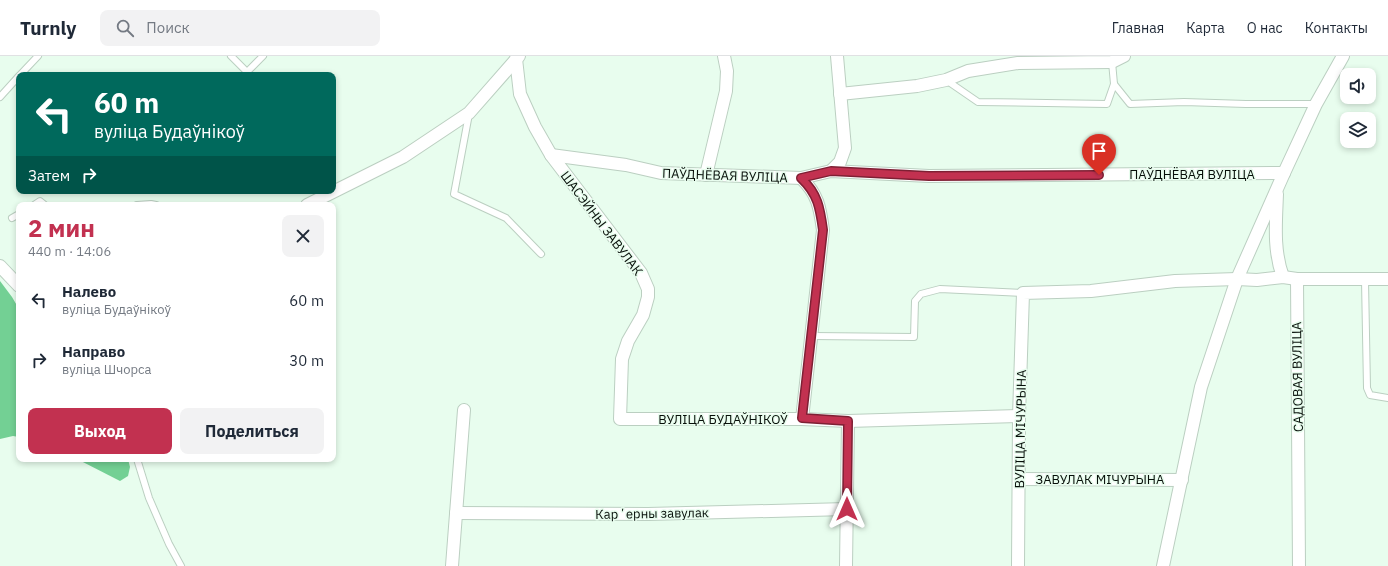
<!DOCTYPE html>
<html lang="ru">
<meta charset="utf-8">
<style>
:root{--surface:#fff;--page:#f2f2f3;--text:#1f2937;--muted:#747a83;--line:#e0e1e3;--accent:#c23150}
body{margin:0;font-family:"IBM Plex Sans",sans-serif;background:var(--page);color:var(--text);height:100vh;display:flex;flex-direction:column;font-size:15px;white-space:nowrap}
*{box-sizing:border-box;margin:0}
p{font-size:13px;color:var(--muted)}
.icon{flex:none;width:22px;height:22px;fill:none;stroke:currentColor;stroke-width:2;stroke-linecap:round;stroke-linejoin:round}
.map{position:relative;flex:1;overflow:hidden}
.drawer{position:absolute;left:16px;top:146px;width:320px;height:260px;display:flex;flex-direction:column;background:var(--surface);border-radius:8px;box-shadow:0 2px 6px #0003}
.drawer>*{flex:none}
.top-card{position:absolute;left:16px;top:16px;width:320px;height:122px;border-radius:8px;box-shadow:0 2px 6px #0003;background:#00695c;color:#fff;overflow:hidden}
.buttons{position:absolute;left:1340px;top:12px;display:grid;gap:8px}
.buttons a{display:grid;place-items:center;width:36px;height:36px;border-radius:8px;background:var(--surface);box-shadow:0 2px 6px #0003;font-size:20px}
.pin{position:absolute;display:grid;place-items:center;width:34px;height:34px;color:#fff;margin:-41px -17px;border-radius:50% 50% 50% 0;rotate:-45deg;box-shadow:0 0 4px #0007}
.pin .icon{rotate:45deg}
.me{position:absolute;width:44px;margin:-22px;rotate:0deg;stroke-linejoin:round;filter:drop-shadow(0 0 3px #0008)}
.turn{display:flex;align-items:center;gap:14px;height:84px;padding:0 12px;font-size:18px}
.turn .icon{width:52px;height:52px;stroke-width:2.5}
.turn b{display:block;font-size:28px;line-height:34px}
.then{display:flex;align-items:center;height:38px;padding:0 12px;background:#0003;gap:8px;font-size:15px}
.round{display:grid;place-items:center;flex:none;width:42px;height:42px;border-radius:8px;background:var(--page)}
.headline{display:flex;align-items:center;justify-content:space-between;height:68px;padding:0 12px}
h1{font-size:24px;font-weight:700;line-height:30px;color:var(--accent)}
.button{display:flex;gap:8px;margin-top:auto;padding:8px 12px}
.button a{flex:1;height:46px;border-radius:8px;background:var(--accent);color:#fff;font-size:16px;font-weight:700;line-height:46px;text-align:center}
.button a+a{background:var(--page);color:var(--text)}
ul{padding:0;list-style:none}
li{display:flex;align-items:center;gap:12px;height:60px;padding:0 12px}
li div{flex:1}
li b{display:block;font-size:15px}
li em{font-style:normal}
header{display:flex;align-items:center;gap:24px;box-sizing:border-box;height:56px;padding:0 20px;background:var(--surface);border-bottom:1px solid var(--line)}
header strong{font-size:19px}
nav{display:flex;gap:22px;margin-inline-start:auto;font-size:14px}
.search{width:280px;height:36px;background:var(--page);display:flex;align-items:center;gap:10px;box-sizing:border-box;padding:0 14px;border-radius:8px;color:var(--muted);font-size:15px}
.map>svg:first-child{display:block}
.forest{fill:#73d094}
.lines{fill:none;stroke-linecap:round;stroke-linejoin:round}
.service-casing{stroke:#bbcfc1;stroke-width:8}
.minor-casing{stroke:#bbcfc1;stroke-width:14}
.service{stroke:#fff;stroke-width:6}
.minor{stroke:#fff;stroke-width:12}
.route-casing{stroke:#7e2034;stroke-width:10}
.route{stroke:#c23150;stroke-width:7}
.labels{text-anchor:middle;stroke-width:3;stroke-linejoin:round;paint-order:stroke}
.street-label{font-size:13px;fill:#070e09;stroke:#e8fdee}
</style>
<header>
<strong>Turnly</strong>
<div class="search"><svg class="icon" aria-label="search" viewBox="0 0 24 24"><circle cx="10" cy="10" r="6"/><path d="M15 15l6 6"/></svg>Поиск</div>
<nav><a>Главная</a><a>Карта</a><a>О нас</a><a>Контакты</a></nav>
</header>
<div class="map">
<svg width="1388" height="510" viewBox="0 0 1388 510">
<rect width="100%" height="100%" fill="#e8fdee"/>
<g class="forest">
<path d="M 0,225 L 12,241 L 19,253 L 19,381 L 13,380 L 0,383 Z"/>
<path d="M 77,403 L 128,403 L 130,411 L 128,420 L 120,425 Z"/>
</g>
<g class="lines">
<defs>
<g id="service">
<path d="M 231,0 L 247,16 L 263,0"/>
<path d="M 1112,6 L 1114,28 L 1130,48 L 1184,46 L 1246,48 L 1316,48"/>
<path d="M 20,19 L 38,0"/>
<path d="M 946,24 L 978,46 L 1107,48 L 1114,28"/>
<path d="M 0,41 L 19,20"/>
<path d="M 469,58 L 454,138 L 506,162 L 541,198"/>
<path d="M 34,149 L 40,145 L 45,149"/>
<path d="M 137,149 L 151,148 L 156,149"/>
<path d="M 12,162 L 19,158"/>
<path d="M 1365,224 L 1367,332 L 1370,339 L 1388,342"/>
<path d="M 812,280 L 914,281 L 915,245 L 921,238 L 940,233 L 1023,237"/>
<path d="M 137,403 L 149,442 L 169,488 L 181,510"/>
</g>
<g id="minor">
<path d="M 516,3 L 520,38 L 535,71 L 551,99 L 641,217 L 648,233 L 648,241 L 643,259 L 628,285 L 622,303 L 620,363 L 802,363 L 848,365 L 1019,360"/>
<path d="M 840,38 L 917,30 L 946,24 L 968,15 L 1018,7 L 1112,6 L 1124,0"/>
<path d="M 551,99 L 626,109 L 661,117 L 801,122 L 831,115 L 929,120 L 1284,117"/>
<path d="M 831,115 L 840,106 L 845,92 L 837,0"/>
<path d="M 706,119 L 726,35 L 727,15 L 724,0"/>
<path d="M 801,122 C 818,138 820,152 823,174 L 802,363"/>
<path d="M 1277,138 C 1276,166 1273,194 1283,221"/>
<path d="M 307,149 L 403,101 L 469,57 L 519,0"/>
<path d="M 0,210 L 19,230"/>
<path d="M 1019,423 L 1182,424"/>
<path d="M 456,457 L 648,458 L 847,453"/>
<path d="M 452,510 L 464,354"/>
<path d="M 846,510 L 848,365"/>
<path d="M 1018,510 L 1019,360 L 1023,237 L 1091,235 L 1175,225 L 1237,223 L 1257,224 L 1283,221 L 1297,223"/>
<path d="M 1163,510 L 1201,331 L 1237,223 L 1284,117 L 1316,48 L 1343,0"/>
<path d="M 1299,510 L 1297,223 L 1388,223"/>
</g>
</defs>
<use href="#service" class="service-casing"/>
<use href="#minor" class="minor-casing"/>
<use href="#service" class="service"/>
<use href="#minor" class="minor"/>
</g>
<g class="lines">
<defs>
<path id="route" d="M 847,453 L 848,365 L 802,362 L 823,174 C 820,152 818,138 801,122 L 831,115 L 929,120 L 1099,119"/>
</defs>
<use href="#route" class="route-casing"/>
<use href="#route" class="route"/>
</g>
<g class="labels">
<g class="street-label">
<text x="1192" y="123">ПАЎДНЁВАЯ ВУЛІЦА</text>
<text transform="translate(725 119) rotate(2)" y="5">ПАЎДНЁВАЯ ВУЛІЦА</text>
<text transform="translate(602 167) rotate(53)" y="5">ШАСЭЙНЫ ЗАВУЛАК</text>
<text transform="translate(1297 321) rotate(-91)" y="5">САДОВАЯ ВУЛІЦА</text>
<text x="723" y="368">ВУЛІЦА БУДАЎНІКОЎ</text>
<text transform="translate(1020 373) rotate(-89)" y="5">ВУЛІЦА МІЧУРЫНА</text>
<text x="1100" y="428">ЗАВУЛАК МІЧУРЫНА</text>
<text transform="translate(652 457) rotate(-1)" y="5">Карʼерны завулак</text>
</g>
</g>
</svg>
<div class="buttons">
<a><svg class="icon" aria-label="sound" viewBox="0 0 24 24"><path d="M4 9h4l5-4v14l-5-4H4zM17 9q2 3 0 6"/></svg></a>
<a><svg class="icon" aria-label="layers" viewBox="0 0 24 24"><path d="M12 4l9 5-9 5-9-5zM3 14l9 5 9-5"/></svg></a>
</div>
<div class="pin" style="left:1099px;top:119px;background:#d93025"><svg class="icon" aria-label="arrive" viewBox="0 0 24 24"><path d="M6 21V4h12l-3 4 3 4H6"/></svg></div>
<svg class="me" style="left:847px;top:453px" viewBox="-20 -20 40 40"><path d="M0-17L14 15 0 8-14 15z" fill="#c23150" stroke="#fff" stroke-width="4"/></svg>
<div class="top-card">
<div class="turn"><svg class="icon" aria-label="left" viewBox="0 0 24 24"><path d="M17 20v-9H6M10 6l-5 5 5 5"/></svg><div><b>60 m</b>вуліца Будаўнікоў</div></div>
<div class="then">Затем<svg class="icon" aria-label="right" viewBox="0 0 24 24"><path d="M7 20v-9h11M14 6l5 5-5 5"/></svg></div>
</div>
<section class="drawer">
<div class="headline"><div><h1>2 мин</h1><p>440 m · 14:06</p></div><a class="round"><svg class="icon" aria-label="close" viewBox="0 0 24 24"><path d="M6 6l12 12M18 6L6 18"/></svg></a></div>
<ul>
<li><svg class="icon" aria-label="left" viewBox="0 0 24 24"><path d="M17 20v-9H6M10 6l-5 5 5 5"/></svg><div><b>Налево</b><p>вуліца Будаўнікоў</p></div><em>60 m</em></li>
<li><svg class="icon" aria-label="right" viewBox="0 0 24 24"><path d="M7 20v-9h11M14 6l5 5-5 5"/></svg><div><b>Направо</b><p>вуліца Шчорса</p></div><em>30 m</em></li>
</ul>
<div class="button"><a>Выход</a><a>Поделиться</a></div>
</section>
</div>
